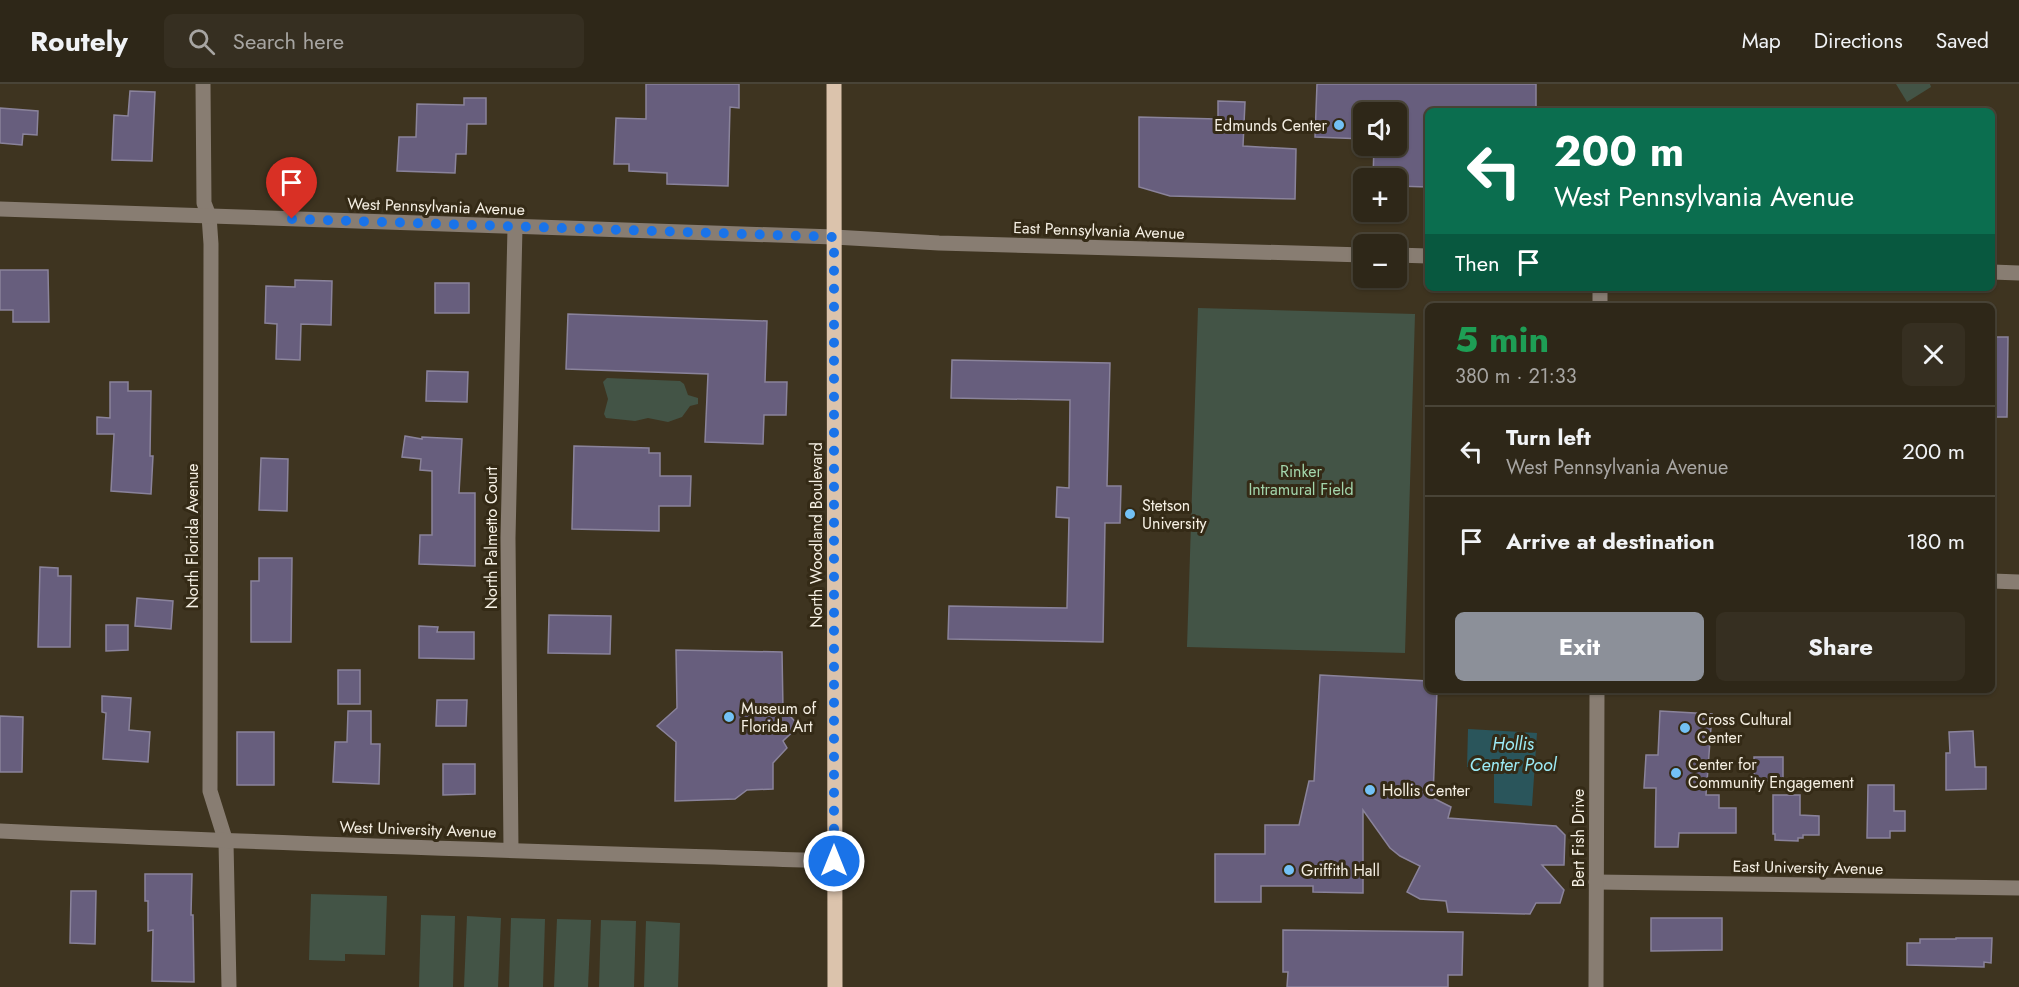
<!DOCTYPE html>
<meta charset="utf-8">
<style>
:root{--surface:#2e2718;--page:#362f21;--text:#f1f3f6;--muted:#a7a5a2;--line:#494437;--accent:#8c9099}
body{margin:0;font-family:Jost,sans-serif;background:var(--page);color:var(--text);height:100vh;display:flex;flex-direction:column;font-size:22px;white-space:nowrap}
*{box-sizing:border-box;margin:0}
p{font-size:20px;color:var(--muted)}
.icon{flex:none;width:33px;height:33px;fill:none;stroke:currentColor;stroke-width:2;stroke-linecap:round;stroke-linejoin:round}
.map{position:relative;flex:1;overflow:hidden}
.side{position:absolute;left:1425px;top:219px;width:570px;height:390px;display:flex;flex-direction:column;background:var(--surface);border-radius:9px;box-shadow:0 2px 4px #0004,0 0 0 2px var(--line)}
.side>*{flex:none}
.guide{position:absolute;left:1425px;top:24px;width:570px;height:183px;border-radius:9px;box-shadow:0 2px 4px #0004,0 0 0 2px var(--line);background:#0b6e4f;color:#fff;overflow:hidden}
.buttons{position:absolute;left:1353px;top:18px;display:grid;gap:12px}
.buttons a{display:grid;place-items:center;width:54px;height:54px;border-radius:9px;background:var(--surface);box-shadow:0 2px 4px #0004,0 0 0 2px var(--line);font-size:30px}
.pin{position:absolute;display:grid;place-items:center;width:51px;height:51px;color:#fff;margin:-62px -26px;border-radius:50% 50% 50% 0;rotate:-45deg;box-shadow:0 0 6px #0007}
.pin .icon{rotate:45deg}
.me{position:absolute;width:66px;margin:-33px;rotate:0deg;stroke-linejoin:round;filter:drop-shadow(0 0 4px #0008)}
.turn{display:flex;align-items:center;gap:21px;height:126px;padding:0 30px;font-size:27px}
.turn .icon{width:78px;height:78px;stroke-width:2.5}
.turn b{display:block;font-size:42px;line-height:51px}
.then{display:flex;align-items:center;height:57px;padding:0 30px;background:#0003;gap:12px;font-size:22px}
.round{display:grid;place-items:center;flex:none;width:63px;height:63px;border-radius:9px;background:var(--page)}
.head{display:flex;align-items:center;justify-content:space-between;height:102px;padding:0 30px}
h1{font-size:36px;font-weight:700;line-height:45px;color:#1e9e55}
.button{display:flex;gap:12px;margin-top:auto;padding:12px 30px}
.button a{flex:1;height:69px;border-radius:9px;background:var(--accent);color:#fff;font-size:24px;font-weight:700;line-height:69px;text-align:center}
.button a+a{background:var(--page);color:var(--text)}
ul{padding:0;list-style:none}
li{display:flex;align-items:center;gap:18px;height:90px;padding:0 30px;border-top:2px solid var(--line)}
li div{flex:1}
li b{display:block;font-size:22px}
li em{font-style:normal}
header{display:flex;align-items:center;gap:36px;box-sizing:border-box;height:84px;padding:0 30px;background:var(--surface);border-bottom:2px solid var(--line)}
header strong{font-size:28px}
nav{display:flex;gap:33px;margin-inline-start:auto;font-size:21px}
.search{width:420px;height:54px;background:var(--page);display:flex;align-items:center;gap:15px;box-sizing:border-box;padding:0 21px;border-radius:9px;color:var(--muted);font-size:22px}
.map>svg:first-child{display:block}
.green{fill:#435446}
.water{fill:#2a555b}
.building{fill:#675e7d;stroke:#8a839b;stroke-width:1.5}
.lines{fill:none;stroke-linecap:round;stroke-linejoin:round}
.minor{stroke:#887d72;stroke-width:15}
.major{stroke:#dbc3ac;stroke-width:15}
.route{stroke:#1a73e8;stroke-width:10;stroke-dasharray:0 18}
.poi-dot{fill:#73c1f5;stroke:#342a16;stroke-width:2}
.labels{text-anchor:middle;stroke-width:6;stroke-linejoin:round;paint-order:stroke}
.poi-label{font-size:16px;fill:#f5efe3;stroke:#342a16;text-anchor:start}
.street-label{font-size:16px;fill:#f5efe3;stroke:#342a16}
.park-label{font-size:16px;fill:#a3d6ac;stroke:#342a16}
.water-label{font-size:18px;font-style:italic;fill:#9cebf6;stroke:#342a16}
</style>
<header>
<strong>Routely</strong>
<div class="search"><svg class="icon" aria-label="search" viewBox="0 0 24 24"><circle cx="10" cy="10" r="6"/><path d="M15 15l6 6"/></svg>Search here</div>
<nav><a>Map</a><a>Directions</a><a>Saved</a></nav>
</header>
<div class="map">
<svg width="2019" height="903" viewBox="0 0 2019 903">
<rect width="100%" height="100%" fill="#3e3420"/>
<g class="green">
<path d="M 1896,0 L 1930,0 L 1931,3 L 1907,18 Z"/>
<path d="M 1198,224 L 1415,230 L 1405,569 L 1187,563 Z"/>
<path d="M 607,294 L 680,297 L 684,300 L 688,311 L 698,314 L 698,320 L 690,322 L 682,333 L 668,338 L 648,334 L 635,337 L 606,334 L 604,330 L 608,315 L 603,298 Z"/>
<path d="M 311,810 L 387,812 L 385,871 L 345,870 L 345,877 L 309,876 Z"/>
<path d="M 421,831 L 455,832 L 453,903 L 419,903 Z"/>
<path d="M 467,832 L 501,834 L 498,903 L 464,903 Z"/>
<path d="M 511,834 L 545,835 L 543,903 L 509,903 Z"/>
<path d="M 557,835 L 591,836 L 588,903 L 554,903 Z"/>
<path d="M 601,836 L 636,837 L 634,903 L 599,903 Z"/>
<path d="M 646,837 L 680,839 L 678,903 L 644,903 Z"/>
</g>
<path class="water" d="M 1468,645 L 1537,649 L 1532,722 L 1494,719 L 1494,684 L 1467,683 Z"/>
<g class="building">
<path d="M 646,0 L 739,0 L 739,24 L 730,23 L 728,102 L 667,100 L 667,89 L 629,87 L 629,80 L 614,80 L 616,34 L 646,35 Z"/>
<path d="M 1317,0 L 1536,0 L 1536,27 L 1428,27 L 1428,103 L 1396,102 L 1396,94 L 1373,94 L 1374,62 L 1396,62 L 1396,28 L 1364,28 L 1364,55 L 1315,53 Z"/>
<path d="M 130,7 L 155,8 L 152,77 L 112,76 L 114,31 L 128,32 Z"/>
<path d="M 464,14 L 486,14 L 486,40 L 467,40 L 466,70 L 456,70 L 455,89 L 397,87 L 399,53 L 416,53 L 417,20 L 464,21 Z"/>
<path d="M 1218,17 L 1245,18 L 1243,62 L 1296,65 L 1295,115 L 1170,112 L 1139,103 L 1139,33 L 1218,35 Z"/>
<path d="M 0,24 L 38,27 L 37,51 L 23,50 L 22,61 L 0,59 Z"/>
<path d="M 0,186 L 48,186 L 49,238 L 13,238 L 13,226 L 0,226 Z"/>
<path d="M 295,196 L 332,197 L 331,241 L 301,240 L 300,276 L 276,275 L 277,240 L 265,239 L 266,202 L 295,203 Z"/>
<rect x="435" y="199" width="34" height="30"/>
<path d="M 568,230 L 767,237 L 765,298 L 787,298 L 786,331 L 764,331 L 763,360 L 705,358 L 708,290 L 566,285 Z"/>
<path d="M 1992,253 L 2008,253 L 2007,333 L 1992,333 Z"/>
<path d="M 952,276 L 1110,279 L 1107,402 L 1121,402 L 1120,439 L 1105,439 L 1103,558 L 948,555 L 949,522 L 1067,524 L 1069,434 L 1056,433 L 1057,403 L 1069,404 L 1070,316 L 951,314 Z"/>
<path d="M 427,287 L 468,288 L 467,318 L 426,317 Z"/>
<path d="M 110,298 L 128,298 L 128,307 L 151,307 L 150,372 L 153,372 L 151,410 L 111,407 L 114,350 L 97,350 L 97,333 L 110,334 Z"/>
<path d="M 405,352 L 422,355 L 422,353 L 462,355 L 459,409 L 475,409 L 475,482 L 419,480 L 420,451 L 432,451 L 432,387 L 420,386 L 421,375 L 402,373 Z"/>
<path d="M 574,362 L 649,364 L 649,369 L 660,369 L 660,392 L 691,392 L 690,422 L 659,422 L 659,447 L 572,445 Z"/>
<path d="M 261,374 L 288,375 L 287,427 L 259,426 Z"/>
<path d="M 259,474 L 292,474 L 291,558 L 251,558 L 251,497 L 259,497 Z"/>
<path d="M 40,483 L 58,484 L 58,492 L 71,492 L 70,563 L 38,563 Z"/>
<path d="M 137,514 L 173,517 L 171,545 L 135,542 Z"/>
<path d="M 549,531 L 611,532 L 610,570 L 548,569 Z"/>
<path d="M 106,541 L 128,541 L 128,566 L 106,567 Z"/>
<path d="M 419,542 L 438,543 L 437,548 L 474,548 L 474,575 L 419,574 Z"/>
<path d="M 676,566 L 782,568 L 783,624 L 799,642 L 783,657 L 787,664 L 773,679 L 773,705 L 747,706 L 735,715 L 675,717 L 676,658 L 657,642 L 677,624 Z"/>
<rect x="338" y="586" width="22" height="34"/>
<path d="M 1320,591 L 1428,597 L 1428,606 L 1437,606 L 1433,714 L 1451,723 L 1448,734 L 1556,742 L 1565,751 L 1564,781 L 1542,781 L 1564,806 L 1560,819 L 1536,819 L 1530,830 L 1448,828 L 1446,817 L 1420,815 L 1407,808 L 1420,782 L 1400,772 L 1390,764 L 1363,726 L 1363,809 L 1313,808 L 1313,802 L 1261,802 L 1261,818 L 1215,818 L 1215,770 L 1265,770 L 1265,741 L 1299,741 L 1309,697 L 1314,697 Z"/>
<path d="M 102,612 L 131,614 L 129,646 L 150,648 L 148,678 L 103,675 L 106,629 L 102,628 Z"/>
<path d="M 437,616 L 467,616 L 466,642 L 436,642 Z"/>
<path d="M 348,627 L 371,627 L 371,660 L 380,660 L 379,700 L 333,698 L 335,658 L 347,658 Z"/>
<path d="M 1660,627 L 1712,630 L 1706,711 L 1719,711 L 1719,724 L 1736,724 L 1736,749 L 1679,749 L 1678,763 L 1655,763 L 1656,704 L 1644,704 L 1646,671 L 1658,671 Z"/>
<path d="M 0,632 L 23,633 L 22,688 L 0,688 Z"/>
<path d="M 1973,647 L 1975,683 L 1986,683 L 1986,705 L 1946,706 L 1946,669 L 1950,669 L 1949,648 Z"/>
<rect x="237" y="648" width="37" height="53"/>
<path d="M 1754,673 L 1783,673 L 1783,697 L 1754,696 Z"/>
<path d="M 443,680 L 475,680 L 475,710 L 443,711 Z"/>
<path d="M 1868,701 L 1894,701 L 1894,727 L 1905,727 L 1905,747 L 1890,747 L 1890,754 L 1867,754 Z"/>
<path d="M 1773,711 L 1800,711 L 1800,731 L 1819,732 L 1819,751 L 1803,751 L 1803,754 L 1798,754 L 1798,757 L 1775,756 L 1775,750 L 1773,750 Z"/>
<path d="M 145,790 L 192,790 L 191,831 L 193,831 L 194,898 L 152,897 L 153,846 L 148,847 L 148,817 L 145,817 Z"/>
<path d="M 71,807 L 96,807 L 95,860 L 70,859 Z"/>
<path d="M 1651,834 L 1722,834 L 1722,866 L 1651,867 Z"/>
<path d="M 1283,846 L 1463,848 L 1462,891 L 1448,891 L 1448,903 L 1287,903 L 1288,888 L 1283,888 Z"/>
<path d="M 1956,854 L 1992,854 L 1991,879 L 1984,878 L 1984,883 L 1907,881 L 1907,859 L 1920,859 L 1920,855 L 1956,855 Z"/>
</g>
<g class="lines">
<g class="minor">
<path d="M 203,0 L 204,119 L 209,132 L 211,160 L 210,707 L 226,758 L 229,903"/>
<path d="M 0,125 L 834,153 L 939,159 L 1364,171"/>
<path d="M 1396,171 L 1428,172"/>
<path d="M 1992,188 L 2019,189"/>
<path d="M 1600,222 L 1600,204"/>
<path d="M 1992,497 L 2019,498"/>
<path d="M 0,747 C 278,760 556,768 834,777"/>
<path d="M 511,765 L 508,454 L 515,143"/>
<path d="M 1596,798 L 2019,804"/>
<path d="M 1596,903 L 1597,606"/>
</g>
<path class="major" d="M 834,0 L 835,903"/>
</g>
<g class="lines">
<path class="route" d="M 292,135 L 834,153 L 834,777"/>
</g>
<g class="poi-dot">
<circle cx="1339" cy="41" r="6"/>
<circle cx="1130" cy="430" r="6"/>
<circle cx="729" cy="633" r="6"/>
<circle cx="1685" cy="644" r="6"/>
<circle cx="1676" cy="689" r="6"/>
<circle cx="1370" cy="706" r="6"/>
<circle cx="1289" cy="786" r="6"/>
</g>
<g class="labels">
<g class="poi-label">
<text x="1327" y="47" text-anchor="end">Edmunds Center</text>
<text x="1142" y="427">Stetson<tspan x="1142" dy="18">University</tspan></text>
<text x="741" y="630">Museum of<tspan x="741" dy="18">Florida Art</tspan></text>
<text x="1697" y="641">Cross Cultural<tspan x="1697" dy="18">Center</tspan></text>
<text x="1688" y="686">Center for<tspan x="1688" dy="18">Community Engagement</tspan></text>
<text x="1382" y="712">Hollis Center</text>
<text x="1301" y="792">Griffith Hall</text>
</g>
<g class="street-label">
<text transform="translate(436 122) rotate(2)" y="6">West Pennsylvania Avenue</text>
<text transform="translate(1099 146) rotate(2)" y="6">East Pennsylvania Avenue</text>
<text transform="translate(816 451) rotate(-90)" y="6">North Woodland Boulevard</text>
<text transform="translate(192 452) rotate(-90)" y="6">North Florida Avenue</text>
<text transform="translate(491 454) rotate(-90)" y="6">North Palmetto Court</text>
<text transform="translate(418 745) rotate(2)" y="6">West University Avenue</text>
<text transform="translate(1578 754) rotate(-90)" y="6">Bert Fish Drive</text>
<text transform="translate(1808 783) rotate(1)" y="6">East University Avenue</text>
</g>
<g class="park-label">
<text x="1301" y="393">Rinker<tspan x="1301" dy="18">Intramural Field</tspan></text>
</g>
<g class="water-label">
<text x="1513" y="666">Hollis<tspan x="1513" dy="21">Center Pool</tspan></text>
</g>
</g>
</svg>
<div class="buttons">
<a><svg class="icon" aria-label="sound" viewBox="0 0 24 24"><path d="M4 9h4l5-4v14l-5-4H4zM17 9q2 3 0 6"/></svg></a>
<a>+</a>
<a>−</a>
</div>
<div class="pin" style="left:292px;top:135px;background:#d93025"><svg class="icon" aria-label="arrive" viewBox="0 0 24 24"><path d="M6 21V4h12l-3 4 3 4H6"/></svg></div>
<svg class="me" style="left:834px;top:777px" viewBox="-20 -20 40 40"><circle r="17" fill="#1a73e8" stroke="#fff" stroke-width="3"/><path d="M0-11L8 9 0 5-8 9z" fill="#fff"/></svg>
<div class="guide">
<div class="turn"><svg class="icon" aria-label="left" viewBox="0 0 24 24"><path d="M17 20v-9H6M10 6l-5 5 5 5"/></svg><div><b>200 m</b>West Pennsylvania Avenue</div></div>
<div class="then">Then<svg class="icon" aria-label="arrive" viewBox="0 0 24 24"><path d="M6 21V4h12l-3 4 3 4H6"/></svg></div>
</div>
<section class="side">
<div class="head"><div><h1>5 min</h1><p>380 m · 21:33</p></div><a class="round"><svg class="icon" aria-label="close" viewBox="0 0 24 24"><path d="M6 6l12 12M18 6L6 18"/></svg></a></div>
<ul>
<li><svg class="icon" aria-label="left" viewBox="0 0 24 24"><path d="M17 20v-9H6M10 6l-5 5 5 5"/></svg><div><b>Turn left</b><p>West Pennsylvania Avenue</p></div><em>200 m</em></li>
<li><svg class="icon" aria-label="arrive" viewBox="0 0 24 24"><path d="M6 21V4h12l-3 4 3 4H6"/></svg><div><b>Arrive at destination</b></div><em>180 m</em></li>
</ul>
<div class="button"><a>Exit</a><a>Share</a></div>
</section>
</div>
